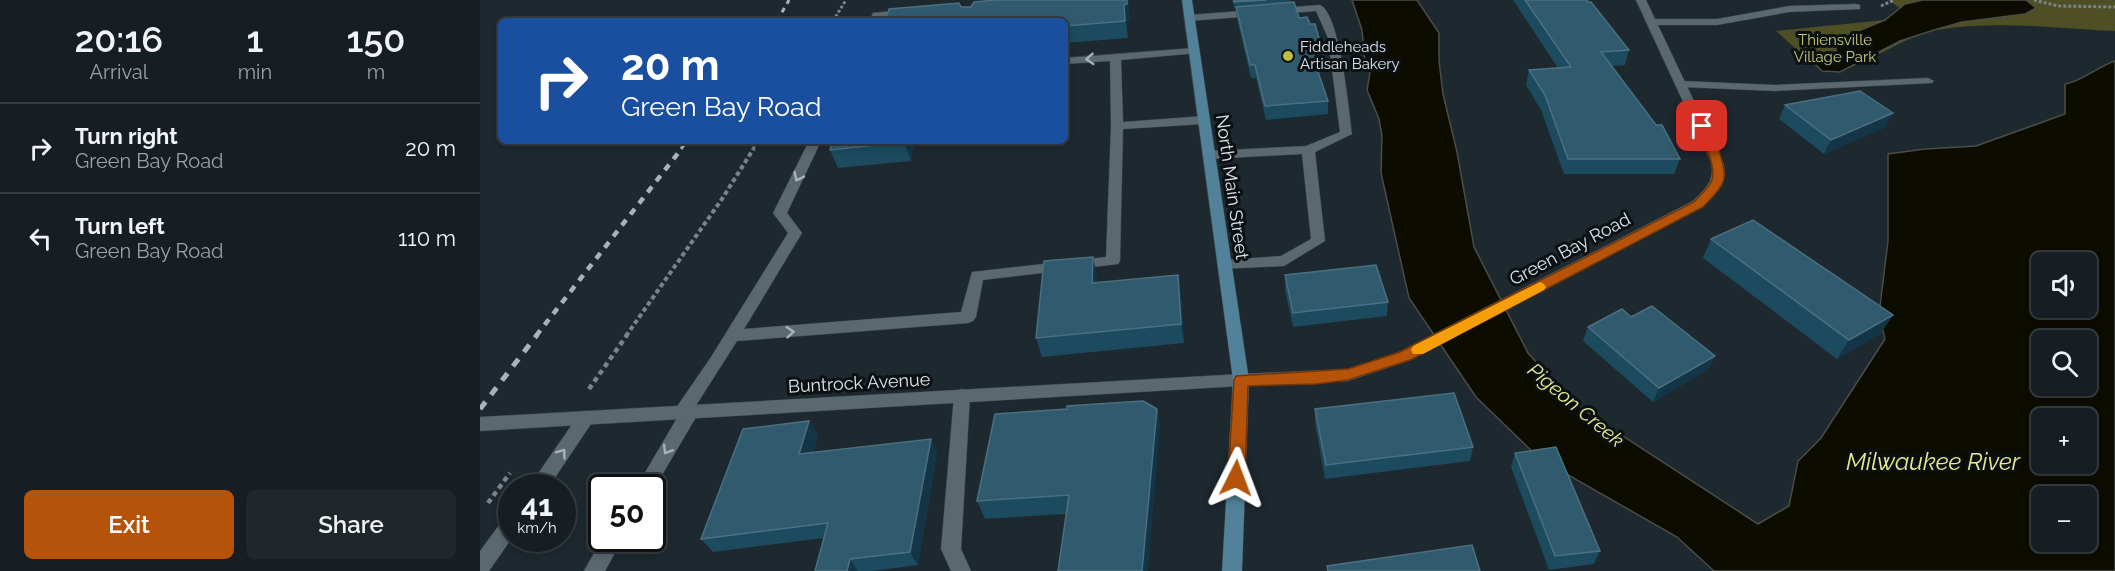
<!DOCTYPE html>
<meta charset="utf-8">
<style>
:root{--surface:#161e23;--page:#1f272b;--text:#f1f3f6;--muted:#9ea2a6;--line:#353c41;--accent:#b45309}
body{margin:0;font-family:Raleway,sans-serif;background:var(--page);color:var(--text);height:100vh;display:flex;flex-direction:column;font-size:22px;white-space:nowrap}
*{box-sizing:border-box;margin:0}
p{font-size:20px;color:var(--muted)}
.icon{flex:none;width:33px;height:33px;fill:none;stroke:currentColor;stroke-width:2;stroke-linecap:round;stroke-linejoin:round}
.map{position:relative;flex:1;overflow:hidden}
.details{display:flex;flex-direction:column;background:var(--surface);width:480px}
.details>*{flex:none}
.banner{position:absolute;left:18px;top:18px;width:570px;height:126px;border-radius:9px;box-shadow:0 3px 9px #0003,0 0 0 2px var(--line);background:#1a4fa0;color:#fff;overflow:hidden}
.fabs{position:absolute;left:1551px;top:252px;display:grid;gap:12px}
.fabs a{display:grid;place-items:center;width:66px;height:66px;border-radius:9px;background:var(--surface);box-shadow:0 3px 9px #0003,0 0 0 2px var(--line);font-size:30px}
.speed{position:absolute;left:18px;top:474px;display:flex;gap:12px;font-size:30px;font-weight:700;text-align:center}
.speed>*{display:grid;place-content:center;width:78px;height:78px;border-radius:50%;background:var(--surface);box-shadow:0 3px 9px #0003,0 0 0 2px var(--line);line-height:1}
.speed small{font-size:15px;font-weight:400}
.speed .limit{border:3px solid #111;border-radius:9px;background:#fff;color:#111}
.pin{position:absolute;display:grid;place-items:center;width:51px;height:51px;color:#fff;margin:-26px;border-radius:12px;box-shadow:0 3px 9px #0006}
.me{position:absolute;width:66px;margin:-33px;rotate:3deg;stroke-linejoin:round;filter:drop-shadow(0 0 4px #0008)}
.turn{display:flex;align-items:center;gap:21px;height:126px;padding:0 24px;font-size:27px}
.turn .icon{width:78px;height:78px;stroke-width:2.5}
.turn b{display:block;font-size:42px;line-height:51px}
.eta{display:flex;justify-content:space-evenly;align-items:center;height:102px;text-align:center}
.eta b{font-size:36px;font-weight:600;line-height:42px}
.cta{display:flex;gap:12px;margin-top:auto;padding:12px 24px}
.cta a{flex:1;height:69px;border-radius:9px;background:var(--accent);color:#fff;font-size:24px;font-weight:600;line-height:69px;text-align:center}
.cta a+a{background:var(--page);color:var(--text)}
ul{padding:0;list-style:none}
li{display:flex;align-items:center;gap:18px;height:90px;padding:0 24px;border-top:2px solid var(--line)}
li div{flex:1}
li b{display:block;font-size:22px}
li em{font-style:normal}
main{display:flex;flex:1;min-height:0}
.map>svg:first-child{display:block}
.green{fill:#4e4f25}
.water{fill:#0d0c00;stroke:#4b4d46;stroke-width:1.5;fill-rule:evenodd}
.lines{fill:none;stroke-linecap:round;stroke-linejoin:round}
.service-casing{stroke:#3a4449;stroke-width:1}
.tertiary-casing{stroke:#3a4449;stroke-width:1}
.secondary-casing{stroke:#3a4449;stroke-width:1}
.path-far2{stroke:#7a8389;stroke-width:3;stroke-dasharray:3 2;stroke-linecap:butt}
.path-far1{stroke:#7a8389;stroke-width:4;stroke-dasharray:4.5 3;stroke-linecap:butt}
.path{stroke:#7a8389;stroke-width:4.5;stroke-dasharray:5 4;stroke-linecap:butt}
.service{fill:#5a6870;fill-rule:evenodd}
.tertiary{fill:#5a6870;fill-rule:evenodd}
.secondary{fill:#51829a;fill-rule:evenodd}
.rail-far2{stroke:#aab2b8;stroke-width:3;stroke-dasharray:5 5;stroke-linecap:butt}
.rail-far1{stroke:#aab2b8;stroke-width:4.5;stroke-dasharray:7 7;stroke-linecap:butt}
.rail{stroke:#aab2b8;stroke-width:5;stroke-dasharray:9 9;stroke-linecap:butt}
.wall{fill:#1c4a5e}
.shaded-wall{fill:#133545}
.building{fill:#305a6d;stroke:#4b7081;stroke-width:1.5}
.oneway{stroke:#a9b2b9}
.route{fill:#b45309;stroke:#753606;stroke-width:1.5}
.slow{fill:#f59e0b}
.poi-dot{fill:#bebf42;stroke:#0b1013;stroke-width:2}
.labels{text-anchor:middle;stroke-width:6;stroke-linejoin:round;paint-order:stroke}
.far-park-label{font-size:15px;fill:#c8ca74;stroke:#0b1013}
.far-poi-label{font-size:15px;fill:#dde4e9;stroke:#0b1013;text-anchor:start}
.street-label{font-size:18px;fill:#dde4e9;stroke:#0b1013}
.water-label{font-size:20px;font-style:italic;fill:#e8eb94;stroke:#0b1013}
.near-water-label{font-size:24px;font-style:italic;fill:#e8eb94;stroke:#0b1013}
</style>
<main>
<section class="details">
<div class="eta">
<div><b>20:16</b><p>Arrival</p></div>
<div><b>1</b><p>min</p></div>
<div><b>150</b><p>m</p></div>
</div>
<ul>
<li><svg class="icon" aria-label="right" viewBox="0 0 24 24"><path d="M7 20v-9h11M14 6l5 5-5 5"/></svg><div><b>Turn right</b><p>Green Bay Road</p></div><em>20 m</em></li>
<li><svg class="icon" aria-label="left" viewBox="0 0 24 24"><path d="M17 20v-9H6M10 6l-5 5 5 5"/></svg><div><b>Turn left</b><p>Green Bay Road</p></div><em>110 m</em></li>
</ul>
<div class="cta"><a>Exit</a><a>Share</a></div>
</section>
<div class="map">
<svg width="1635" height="571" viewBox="0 0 1635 571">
<rect width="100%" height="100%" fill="#1d282f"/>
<path class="green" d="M 1408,0 L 1635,0 L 1635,31 C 1576,28 1514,20 1456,30 C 1421,36 1376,75 1345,71 C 1339,71 1304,38 1296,31 L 1405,20 L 1420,8 Z"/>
<g class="water">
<path d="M 872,0 L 937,0 L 959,33 L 959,61 L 963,94 L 977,152 L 994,247 L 1048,353 L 1081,390 L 1112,416 L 1278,524 L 1309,506 L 1318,461 L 1341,438 L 1405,339 L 1399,314 L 1408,241 L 1408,154 L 1445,149 L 1496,146 L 1585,114 L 1585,84 C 1601,82 1619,66 1635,61 L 1635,571 L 1234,571 L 1197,537 L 1060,459 L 996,397 L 929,298 L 901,173 L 902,136 L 899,119 L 887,90 L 890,73 L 885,62 L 882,30 ZM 1562,262 L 1606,262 L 1606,308 L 1562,308 ZM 1562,340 L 1606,340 L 1606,386 L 1562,386 ZM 1562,418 L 1606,418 L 1606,464 L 1562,464 ZM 1562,496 L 1606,496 L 1606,542 L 1562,542 Z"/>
<path d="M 1443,0 L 1546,0 L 1556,8 L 1545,14 L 1482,22 L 1454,30 L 1420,41 L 1360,72 L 1342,71 L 1335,64 L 1338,61 L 1361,57 L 1356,50 L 1356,43 L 1371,34 L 1405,20 L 1425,4 Z"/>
</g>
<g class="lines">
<defs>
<g id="service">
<path d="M 1376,4 L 1380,5 L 1380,9 L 1309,12 L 1237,25 L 1172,25 L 1167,22 L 1172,19 L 1237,19 L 1309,6 Z"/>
<path d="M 840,5 C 860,13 869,111 872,134 L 835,152 L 845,241 L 804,266 L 740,269 L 738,265 L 740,261 L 745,260 L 801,256 L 831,239 L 822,154 L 729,159 L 723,155 L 729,151 L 826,146 L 860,132 L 848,38 L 836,11 L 709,21 L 704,18 L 709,15 Z"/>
<path d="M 426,10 L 431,13 L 430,15 L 389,21 L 393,13 Z"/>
<path d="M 714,48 L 718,49 L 718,53 L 641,60 L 643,122 L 724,116 L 730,120 L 724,124 L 643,129 L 640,261 L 638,264 L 503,280 L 496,317 L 493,321 L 488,323 L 257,341 L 215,407 L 219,412 L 172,492 L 172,488 L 156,488 L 197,418 L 193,413 L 196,408 L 231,357 L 308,233 L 293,213 L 329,141 L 341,141 L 307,213 L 322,233 L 264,329 L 481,312 L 492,272 L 626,257 L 631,126 L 630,61 L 585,64 L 585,58 Z"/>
<path d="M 1448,78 L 1454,81 L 1452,83 L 1295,91 L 1202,87 L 1196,84 L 1202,81 L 1295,85 Z"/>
<path d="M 482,389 L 488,391 L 490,396 L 481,549 L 491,571 L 471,571 L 461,549 L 474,396 L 476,391 Z"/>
<path d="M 106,411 L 112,413 L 115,418 L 68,488 L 48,488 L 100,413 Z"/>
<path d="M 32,515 L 32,538 L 9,571 L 0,571 L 0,551 L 25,517 Z"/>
<path d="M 123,538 L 143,538 L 125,571 L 104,571 Z"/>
</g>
<path id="tertiary" d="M 1156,0 L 1166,0 L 1243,162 C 1249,183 1237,192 1223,207 L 931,360 L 868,381 L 761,386 L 0,431 L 0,417 L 761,374 L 868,369 L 919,352 L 1213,201 C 1226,188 1235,181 1231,162 Z"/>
<path id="secondary" d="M 702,0 L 712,0 L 769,380 L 762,571 L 742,571 L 753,380 Z"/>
</defs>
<use href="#service" class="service-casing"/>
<use href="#tertiary" class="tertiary-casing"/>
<use href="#secondary" class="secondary-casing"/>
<g class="path-far2">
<path d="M 1554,0 L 1578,6 L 1635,7"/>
<path d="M 1401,6 L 1414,0"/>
<path d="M 353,21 L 366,0"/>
<path d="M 273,149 L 278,141"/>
</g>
<path class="path-far1" d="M 146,336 L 242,199 L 274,148"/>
<g class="path">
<path d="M 109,389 L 147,335"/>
<path d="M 8,503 L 30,473"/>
</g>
<use href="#service" class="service"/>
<use href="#tertiary" class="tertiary"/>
<use href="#secondary" class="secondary"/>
<g class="rail-far2">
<path d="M 297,21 L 309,0"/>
<path d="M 201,149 L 207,141"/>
</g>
<path class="rail-far1" d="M 56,336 L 202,148"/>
<path class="rail" d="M 0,409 L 57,335"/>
</g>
<g class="wall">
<path d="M 516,0 L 648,0 L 650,21 L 646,21 L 648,38 L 585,43 L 585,21 L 481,7 L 491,7 Z"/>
<path d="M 752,0 L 810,0 L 810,3 L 845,59 L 844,72 L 839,73 L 848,101 L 848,114 L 786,120 L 776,78 L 771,78 L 757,19 L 756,9 L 755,9 Z"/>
<path d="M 1033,0 L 1107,0 L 1149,50 L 1145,65 L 1132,66 L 1200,159 L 1194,174 L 1084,174 L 1061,110 L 1046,85 L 1049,70 L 1078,68 Z"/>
<path d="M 1305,105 L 1406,127 L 1344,154 L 1299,119 Z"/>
<path d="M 435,141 L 431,161 L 358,168 L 350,150 Z"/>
<path d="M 1231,239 L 1413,315 L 1400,334 L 1357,359 L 1223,258 Z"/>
<path d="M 617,275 L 617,283 L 701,294 L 704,343 L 562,357 L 556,338 Z"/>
<path d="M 805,275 L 908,302 L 907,316 L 813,327 L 805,290 Z"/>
<path d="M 1151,317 L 1235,356 L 1228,370 L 1173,402 L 1103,341 L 1108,327 Z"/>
<path d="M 677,409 L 680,428 L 586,514 L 505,519 L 497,501 Z"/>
<path d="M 835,409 L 993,447 L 990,461 L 845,479 L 835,423 Z"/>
<path d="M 329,421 L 338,435 L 333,453 L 457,453 L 438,565 L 393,571 L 335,571 L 344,538 L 233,552 L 221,539 Z"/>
<path d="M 1035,453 L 1120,551 L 1114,564 L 1069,570 L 1031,467 Z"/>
</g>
<g class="shaded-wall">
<path d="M 647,0 L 648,0 L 650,21 L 646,21 L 648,38 L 644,5 Z"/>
<path d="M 1413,113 L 1406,127 L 1344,154 L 1351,140 Z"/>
<path d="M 424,141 L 435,141 L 431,161 L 424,142 Z"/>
<path d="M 613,257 L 617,275 L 617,302 L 612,283 Z"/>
<path d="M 698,275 L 701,294 L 704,343 L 701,324 Z"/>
<path d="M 1413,315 L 1400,334 L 1357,359 L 1369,340 Z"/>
<path d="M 1235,356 L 1228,370 L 1173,402 L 1179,388 Z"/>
<path d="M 677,409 L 680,428 L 668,571 L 662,571 Z"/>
<path d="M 329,421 L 338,435 L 328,468 L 319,454 Z"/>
<path d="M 451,439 L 457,453 L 438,565 L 430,552 Z"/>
<path d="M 370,559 L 378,571 L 367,571 Z"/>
</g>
<g class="building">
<path d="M 516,0 L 647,0 L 647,4 L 644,5 L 645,21 L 585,26 L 585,21 L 405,21 L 409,9 L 479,3 L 481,7 L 491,7 L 494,2 Z"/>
<path d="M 754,0 L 786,0 L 754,2 Z"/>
<path d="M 1045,0 L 1107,0 L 1108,2 L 1111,2 L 1149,50 L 1121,52 L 1176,125 L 1182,125 L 1200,159 L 1088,159 L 1065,95 L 1049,70 L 1091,67 Z"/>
<path d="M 814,2 L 819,18 L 827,17 L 830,24 L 835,24 L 845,59 L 834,60 L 848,101 L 785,106 L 775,65 L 770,65 L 756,7 Z"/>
<path d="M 1380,91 L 1413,113 L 1351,140 L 1305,105 Z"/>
<path d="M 353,141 L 424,141 L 424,142 L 350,150 Z"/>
<path d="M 1273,220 L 1413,315 L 1369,340 L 1231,239 Z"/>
<path d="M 613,257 L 612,283 L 698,275 L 701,324 L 556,338 L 564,261 Z"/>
<path d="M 896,265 L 908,302 L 813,313 L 805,275 Z"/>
<path d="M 1172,306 L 1235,356 L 1179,388 L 1108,327 L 1142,309 L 1151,317 Z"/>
<path d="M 974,393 L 993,447 L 846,465 L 835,409 Z"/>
<path d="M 663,401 L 677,409 L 662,571 L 578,571 L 589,495 L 497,501 L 515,414 L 587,409 L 587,406 Z"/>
<path d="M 329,421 L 319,454 L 451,439 L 430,552 L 370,559 L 367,571 L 335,571 L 348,523 L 221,539 L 263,429 Z"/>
<path d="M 1076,447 L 1120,551 L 1075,556 L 1035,453 Z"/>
<path d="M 992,545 L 1000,571 L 848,571 L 847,566 Z"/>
</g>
<defs><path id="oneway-chevron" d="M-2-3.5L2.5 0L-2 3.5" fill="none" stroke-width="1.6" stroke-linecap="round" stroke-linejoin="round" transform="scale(1.5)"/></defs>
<g class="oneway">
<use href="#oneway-chevron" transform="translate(610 59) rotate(176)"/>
<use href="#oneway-chevron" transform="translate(318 177) rotate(116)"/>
<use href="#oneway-chevron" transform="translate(310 332) rotate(-5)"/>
<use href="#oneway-chevron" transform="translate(187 450) rotate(121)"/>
<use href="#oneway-chevron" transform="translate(82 453) rotate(-54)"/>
</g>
<path class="route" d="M 1222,123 C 1233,127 1248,170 1243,182 C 1240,191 1229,200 1223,207 L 930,360 L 868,380 L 837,384 L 768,386 L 765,478 L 762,483 L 756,485 L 750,483 L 748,478 L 754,380 L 756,376 L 868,369 L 920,352 L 1214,202 C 1220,195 1229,188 1232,180 C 1237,167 1222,138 1216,126 Z"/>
<path class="slow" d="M 1060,282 L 1064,284 L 1066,287 L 1064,290 L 943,354 L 933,354 L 931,350 L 933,346 Z"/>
<circle class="poi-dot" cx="808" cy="56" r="6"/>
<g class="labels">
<g class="far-park-label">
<text x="1355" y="45">Thiensville<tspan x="1355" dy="17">Village Park</tspan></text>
</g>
<g class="far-poi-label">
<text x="820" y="52">Fiddleheads<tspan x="820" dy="17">Artisan Bakery</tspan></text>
</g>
<g class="street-label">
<text transform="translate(752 187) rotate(82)" y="6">North Main Street</text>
<text transform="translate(1090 249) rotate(-28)" y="6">Green Bay Road</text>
<text transform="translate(379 383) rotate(-3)" y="6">Buntrock Avenue</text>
</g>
<g class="water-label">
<text transform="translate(1096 405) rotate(40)" y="7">Pigeon Creek</text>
</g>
<g class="near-water-label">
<text x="1453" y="470">Milwaukee River</text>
</g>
</g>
</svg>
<div class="fabs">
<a><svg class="icon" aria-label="sound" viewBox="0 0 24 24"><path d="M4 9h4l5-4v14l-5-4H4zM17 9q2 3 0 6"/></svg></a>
<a><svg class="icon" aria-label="search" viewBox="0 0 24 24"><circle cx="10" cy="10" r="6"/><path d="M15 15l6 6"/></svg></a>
<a>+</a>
<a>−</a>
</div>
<div class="speed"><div>41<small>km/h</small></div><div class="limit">50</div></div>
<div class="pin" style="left:1222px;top:126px;background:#d93025"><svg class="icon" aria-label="arrive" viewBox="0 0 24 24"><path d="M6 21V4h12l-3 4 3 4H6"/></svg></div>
<svg class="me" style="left:756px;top:478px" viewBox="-20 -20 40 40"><path d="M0-17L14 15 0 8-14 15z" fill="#b45309" stroke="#fff" stroke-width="4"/></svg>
<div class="banner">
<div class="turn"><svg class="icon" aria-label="right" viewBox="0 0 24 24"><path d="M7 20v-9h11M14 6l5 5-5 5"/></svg><div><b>20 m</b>Green Bay Road</div></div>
</div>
</div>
</main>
